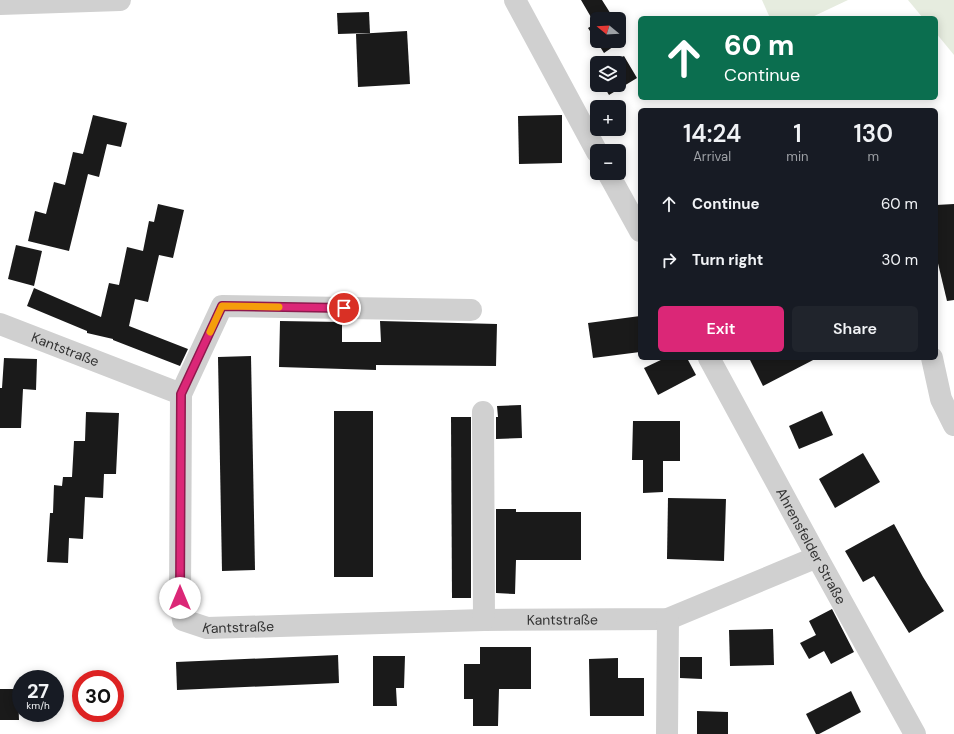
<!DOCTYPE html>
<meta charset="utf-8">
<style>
:root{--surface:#171b24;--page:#20242c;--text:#f1f3f6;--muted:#9ea1a6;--accent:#db2777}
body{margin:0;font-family:"DM Sans",sans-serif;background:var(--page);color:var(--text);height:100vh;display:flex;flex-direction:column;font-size:15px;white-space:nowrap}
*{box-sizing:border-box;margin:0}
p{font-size:13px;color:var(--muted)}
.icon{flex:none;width:22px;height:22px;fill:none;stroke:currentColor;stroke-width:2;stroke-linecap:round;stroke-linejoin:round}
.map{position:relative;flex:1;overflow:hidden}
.drawer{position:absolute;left:638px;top:108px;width:300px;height:252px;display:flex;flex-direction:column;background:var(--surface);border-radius:6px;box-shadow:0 2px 10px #0003}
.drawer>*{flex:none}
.top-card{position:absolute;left:638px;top:16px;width:300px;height:84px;border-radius:6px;box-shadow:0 2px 10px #0003;background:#0b6e4f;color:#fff;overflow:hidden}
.needle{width:26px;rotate:288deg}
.tools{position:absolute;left:590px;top:12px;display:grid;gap:8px}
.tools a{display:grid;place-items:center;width:36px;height:36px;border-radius:6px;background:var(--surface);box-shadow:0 2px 10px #0003;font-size:20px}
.speed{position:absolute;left:12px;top:670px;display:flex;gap:8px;font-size:20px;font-weight:700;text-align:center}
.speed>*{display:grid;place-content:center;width:52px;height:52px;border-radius:50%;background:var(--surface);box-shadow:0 2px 10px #0003;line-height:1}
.speed small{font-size:10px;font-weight:400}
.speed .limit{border:6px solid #d22;background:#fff;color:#111}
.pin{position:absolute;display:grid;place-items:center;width:34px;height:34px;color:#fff;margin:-17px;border:2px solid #fff;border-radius:50%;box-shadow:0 1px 4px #0007}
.me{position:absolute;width:44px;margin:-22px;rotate:0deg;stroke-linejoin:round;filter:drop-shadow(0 0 3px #0008)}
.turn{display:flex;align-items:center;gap:14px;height:84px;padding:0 20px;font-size:18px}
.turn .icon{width:52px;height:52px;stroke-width:2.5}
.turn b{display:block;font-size:28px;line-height:34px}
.eta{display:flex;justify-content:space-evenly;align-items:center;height:68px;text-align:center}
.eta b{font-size:24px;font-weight:600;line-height:28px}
.button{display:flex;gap:8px;margin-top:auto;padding:8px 20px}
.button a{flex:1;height:46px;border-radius:6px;background:var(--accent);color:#fff;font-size:16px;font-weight:600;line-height:46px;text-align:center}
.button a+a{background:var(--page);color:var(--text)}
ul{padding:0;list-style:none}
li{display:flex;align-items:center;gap:12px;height:56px;padding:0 20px}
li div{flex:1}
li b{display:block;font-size:15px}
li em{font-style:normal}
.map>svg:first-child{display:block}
.green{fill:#e6ecdf}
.building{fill:#1a1a1a}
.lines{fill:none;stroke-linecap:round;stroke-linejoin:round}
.minor{stroke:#d0d0d0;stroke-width:22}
.route-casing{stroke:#8e194d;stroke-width:10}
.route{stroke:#db2777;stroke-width:7}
.slow{stroke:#f59e0b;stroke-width:7}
.labels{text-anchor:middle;stroke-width:4;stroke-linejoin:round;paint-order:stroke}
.street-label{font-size:14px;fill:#333;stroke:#fff}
</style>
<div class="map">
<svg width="954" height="734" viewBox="0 0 954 734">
<rect width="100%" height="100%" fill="#fff"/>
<g class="green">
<path d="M 762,0 L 848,0 L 810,18 L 770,18 Z"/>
<path d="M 908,0 L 954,0 L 954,55 L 936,33 L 936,18 L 923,18 Z"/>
</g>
<g class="building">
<path d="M 581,0 L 602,0 L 614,19 L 597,19 L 597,41 L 619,41 L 619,27 L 626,38 L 604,53 L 588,28 L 595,24 Z"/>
<path d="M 369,12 L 370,33 L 338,34 L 337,13 Z"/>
<path d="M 407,31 L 410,84 L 358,87 L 356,34 Z"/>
<path d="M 624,56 L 637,78 L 609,95 L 603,85 L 619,85 L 619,63 L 611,63 Z"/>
<path d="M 93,115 L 127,123 L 121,147 L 107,144 L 99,177 L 88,174 L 69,251 L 28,241 L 35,211 L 46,214 L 54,182 L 65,185 L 73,152 L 83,154 Z"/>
<path d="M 562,115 L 562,163 L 519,164 L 518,116 Z"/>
<path d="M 158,204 L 184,210 L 173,258 L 159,255 L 148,302 L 135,299 L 129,326 L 188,349 L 180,366 L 113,340 L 113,339 L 87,333 L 87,331 L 27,306 L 34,288 L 101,317 L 109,283 L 119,285 L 127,247 L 143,251 L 149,221 L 154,222 Z"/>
<path d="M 954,204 L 954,300 L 947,301 L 936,255 L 936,205 Z"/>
<path d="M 16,245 L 42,251 L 34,286 L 8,279 Z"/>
<path d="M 640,316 L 640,352 L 593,358 L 588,323 Z"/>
<path d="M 280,321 L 342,322 L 342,342 L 381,342 L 380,321 L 497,324 L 496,366 L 376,365 L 376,370 L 279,367 Z"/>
<path d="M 251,356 L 255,570 L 222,571 L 218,357 Z"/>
<path d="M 4,358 L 37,359 L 36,390 L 23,389 L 21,428 L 0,428 L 0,388 L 2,388 Z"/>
<path d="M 665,358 L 687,358 L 696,375 L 658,395 L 644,368 Z"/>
<path d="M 749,358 L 817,358 L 763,386 Z"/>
<path d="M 521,405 L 522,438 L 496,439 L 496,417 L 498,417 L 497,406 Z"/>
<rect x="334" y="411" width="39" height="166"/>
<path d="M 822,411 L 833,435 L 799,449 L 789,426 Z"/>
<path d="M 86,412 L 119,413 L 116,474 L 104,474 L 103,498 L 85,497 L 83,539 L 69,538 L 68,563 L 47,562 L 50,513 L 53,513 L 54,485 L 62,486 L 63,477 L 72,477 L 74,441 L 85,441 Z"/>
<path d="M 451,417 L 471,417 L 471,598 L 452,598 Z"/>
<path d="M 633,421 L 680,421 L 680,461 L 663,461 L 663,492 L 643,493 L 643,460 L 632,460 Z"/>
<path d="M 863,453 L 880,482 L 835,508 L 819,479 Z"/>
<path d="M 668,498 L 726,499 L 724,561 L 667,559 Z"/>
<path d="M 496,509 L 516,509 L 516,512 L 581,512 L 581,560 L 516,560 L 515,594 L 496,593 Z"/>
<path d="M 894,524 L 923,577 L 944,611 L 909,633 L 874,576 L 863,582 L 845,551 Z"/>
<path d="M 832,609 L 854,652 L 831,664 L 824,651 L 809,659 L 800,643 L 816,635 L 809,621 Z"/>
<path d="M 773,629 L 774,665 L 730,666 L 729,630 Z"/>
<path d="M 480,647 L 531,647 L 531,689 L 499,689 L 498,726 L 473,726 L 473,699 L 464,699 L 464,664 L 480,664 Z"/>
<path d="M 338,655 L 339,683 L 177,690 L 176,662 Z"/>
<path d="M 373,656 L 405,656 L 404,688 L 396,688 L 397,706 L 373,706 Z"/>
<path d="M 680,657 L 702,657 L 702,679 L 680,678 Z"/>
<path d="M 618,658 L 618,678 L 644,678 L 644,716 L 590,716 L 589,659 Z"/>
<path d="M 0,689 L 18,689 L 19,720 L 0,720 Z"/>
<path d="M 851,691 L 861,712 L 819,734 L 816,734 L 806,714 Z"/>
<path d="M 697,711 L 728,712 L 728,734 L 697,734 Z"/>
</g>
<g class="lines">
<g class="minor">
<path d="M 515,0 L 597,152"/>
<path d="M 0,4 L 120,0"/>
<path d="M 608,173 L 640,231"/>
<path id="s1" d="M 0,324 L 181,394 L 180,599 L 183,620 L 207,628 L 484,620 L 668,619 L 817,557"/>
<path id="s2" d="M 709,358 L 817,557 L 915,734"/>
<path d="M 932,358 L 941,399 L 954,425"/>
<path d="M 181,394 L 222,306 L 471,310"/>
<path d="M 483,412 L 484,620"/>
<path d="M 667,734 L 668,619"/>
</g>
</g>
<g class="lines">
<defs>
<path id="route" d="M 180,598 L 181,394 L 222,306 L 344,308"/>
</defs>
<use href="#route" class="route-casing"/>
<use href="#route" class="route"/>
<path class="slow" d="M 210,332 L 222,306 L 279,307"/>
</g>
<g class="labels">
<g class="street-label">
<text dy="5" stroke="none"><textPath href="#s1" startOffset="70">Kantstraße</textPath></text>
<text dy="5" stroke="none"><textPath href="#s2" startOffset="214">Ahrensfelder Straße</textPath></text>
<text dy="5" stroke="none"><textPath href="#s1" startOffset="801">Kantstraße</textPath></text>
<text dy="5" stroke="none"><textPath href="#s1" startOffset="477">Kantstraße</textPath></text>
</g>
</g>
</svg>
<div class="tools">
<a><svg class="needle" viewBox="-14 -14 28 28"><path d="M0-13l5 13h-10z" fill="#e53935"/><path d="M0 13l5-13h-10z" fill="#9ea1a6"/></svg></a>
<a><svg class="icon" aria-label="layers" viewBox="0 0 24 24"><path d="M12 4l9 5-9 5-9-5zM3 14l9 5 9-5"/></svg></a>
<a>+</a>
<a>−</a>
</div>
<div class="speed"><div>27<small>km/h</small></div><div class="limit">30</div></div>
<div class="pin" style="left:344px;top:308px;background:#d93025"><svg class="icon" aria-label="arrive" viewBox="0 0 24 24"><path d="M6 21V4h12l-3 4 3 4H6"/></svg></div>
<svg class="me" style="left:180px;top:598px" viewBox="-20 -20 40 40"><circle r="19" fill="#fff"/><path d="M0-13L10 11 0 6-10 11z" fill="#db2777"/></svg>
<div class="top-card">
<div class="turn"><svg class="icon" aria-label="ahead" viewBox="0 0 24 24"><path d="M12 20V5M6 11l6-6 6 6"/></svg><div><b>60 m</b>Continue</div></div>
</div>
<section class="drawer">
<div class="eta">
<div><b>14:24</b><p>Arrival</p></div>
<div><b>1</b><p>min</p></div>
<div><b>130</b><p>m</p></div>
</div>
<ul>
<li><svg class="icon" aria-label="ahead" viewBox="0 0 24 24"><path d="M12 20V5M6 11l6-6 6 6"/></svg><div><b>Continue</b></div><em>60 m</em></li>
<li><svg class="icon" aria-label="right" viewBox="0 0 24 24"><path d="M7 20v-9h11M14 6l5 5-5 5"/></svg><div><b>Turn right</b></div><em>30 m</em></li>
</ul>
<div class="button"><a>Exit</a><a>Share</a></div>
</section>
</div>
